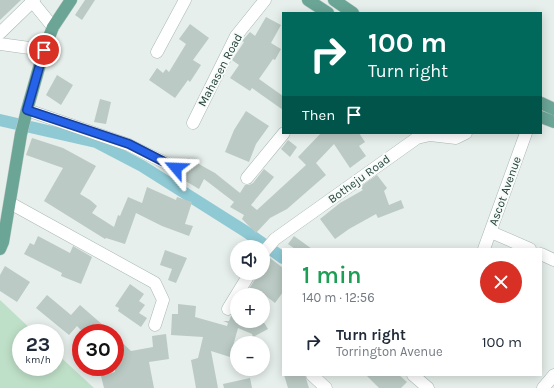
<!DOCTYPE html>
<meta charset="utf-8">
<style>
:root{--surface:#fff;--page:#f2f2f3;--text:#1f2937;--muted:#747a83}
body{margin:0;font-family:Karla,sans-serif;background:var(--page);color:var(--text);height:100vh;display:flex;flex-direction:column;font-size:15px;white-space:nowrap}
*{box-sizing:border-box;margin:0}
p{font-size:13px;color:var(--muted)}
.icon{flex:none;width:22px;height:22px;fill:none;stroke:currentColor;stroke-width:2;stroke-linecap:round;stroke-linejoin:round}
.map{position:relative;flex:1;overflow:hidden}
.side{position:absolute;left:282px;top:248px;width:260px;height:128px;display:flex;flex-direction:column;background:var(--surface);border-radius:0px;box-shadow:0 2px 10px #0003}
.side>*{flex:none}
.guide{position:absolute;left:282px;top:12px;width:260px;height:122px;border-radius:0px;box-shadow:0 2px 10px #0003;background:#00695c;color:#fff;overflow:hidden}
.fabs{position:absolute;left:230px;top:240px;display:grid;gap:8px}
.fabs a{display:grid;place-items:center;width:40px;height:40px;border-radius:50%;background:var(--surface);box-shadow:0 2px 10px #0003;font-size:20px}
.speed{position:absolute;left:12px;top:324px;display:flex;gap:8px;font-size:20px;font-weight:700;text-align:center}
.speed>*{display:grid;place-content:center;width:52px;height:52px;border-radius:50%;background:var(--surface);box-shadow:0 2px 10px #0003;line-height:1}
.speed small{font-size:10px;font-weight:400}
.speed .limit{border:6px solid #d22;background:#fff;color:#111}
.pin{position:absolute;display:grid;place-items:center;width:34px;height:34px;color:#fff;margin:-17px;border:2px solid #fff;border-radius:50%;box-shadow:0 1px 4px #0007}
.me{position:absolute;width:44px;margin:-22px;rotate:296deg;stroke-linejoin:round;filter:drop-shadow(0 0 3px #0008)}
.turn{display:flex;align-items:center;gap:14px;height:84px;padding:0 20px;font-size:18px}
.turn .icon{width:52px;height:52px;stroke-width:2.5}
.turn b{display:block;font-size:28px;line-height:34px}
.then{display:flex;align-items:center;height:38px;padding:0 20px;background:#0003;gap:8px;font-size:15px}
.round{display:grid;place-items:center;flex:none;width:42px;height:42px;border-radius:21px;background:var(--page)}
.summary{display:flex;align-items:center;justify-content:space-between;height:68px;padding:0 20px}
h1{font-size:24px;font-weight:600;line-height:30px;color:#1e9e55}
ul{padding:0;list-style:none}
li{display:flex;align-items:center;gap:12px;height:52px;padding:0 20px}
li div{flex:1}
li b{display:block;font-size:15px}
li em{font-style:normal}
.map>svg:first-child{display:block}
.green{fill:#bfe0c8}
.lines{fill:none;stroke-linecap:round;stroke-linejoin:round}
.canal{stroke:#8ec9d4;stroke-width:12}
.building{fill:#bbcac4}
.minor-casing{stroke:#a8b8b2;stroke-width:13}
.major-casing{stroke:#c2cac8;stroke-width:13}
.minor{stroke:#fff;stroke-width:12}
.major{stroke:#6aa596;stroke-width:12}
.route-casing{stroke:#184099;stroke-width:10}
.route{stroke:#2563eb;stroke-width:7}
.labels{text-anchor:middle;stroke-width:4;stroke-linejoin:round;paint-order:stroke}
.street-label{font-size:12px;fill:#24423a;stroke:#f7fbf9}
</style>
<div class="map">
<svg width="554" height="388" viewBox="0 0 554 388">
<rect width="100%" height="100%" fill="#e6efeb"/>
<path class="green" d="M 0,300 L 35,333 L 21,333 L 21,367 L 55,367 L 55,352 L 94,388 L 0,388 Z"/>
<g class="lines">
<path class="canal" d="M 0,120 L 96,142 L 142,166 L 248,233 L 283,258"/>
</g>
<g class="building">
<path d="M 0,0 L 21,0 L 0,20 Z"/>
<path d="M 85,0 L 95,0 L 82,20 L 75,15 Z"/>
<path d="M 266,17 L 281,25 L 271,43 L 281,49 L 275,60 L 273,59 L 259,79 L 283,96 L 283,110 L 252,88 L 250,91 L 230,78 L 239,65 L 232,60 L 244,42 L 242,41 L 250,32 L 255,36 Z"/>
<path d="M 190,24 L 209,38 L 193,60 L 201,65 L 190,82 L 188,80 L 175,98 L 149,80 L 157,68 L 163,73 L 166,69 L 169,72 L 186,44 L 179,39 Z"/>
<path d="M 57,75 L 73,85 L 61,105 L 46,95 Z"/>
<path d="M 100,99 L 111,102 L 106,124 L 94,122 Z"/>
<path d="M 246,111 L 269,126 L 256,144 L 249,162 L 225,152 L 234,130 Z"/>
<path d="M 321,133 L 359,133 L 365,142 L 359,146 L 366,156 L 350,168 L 334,144 L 316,163 L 326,175 L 287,209 L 270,218 L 256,233 L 242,219 L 244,215 L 230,207 L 234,202 L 204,179 L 199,189 L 177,176 L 183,172 L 183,166 L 188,158 L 215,173 L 240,193 L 245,185 L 249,185 L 253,183 L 264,169 L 274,177 L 251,205 L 257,210 L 306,165 L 298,157 Z"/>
<path d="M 32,138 L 63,148 L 96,166 L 80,194 L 90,200 L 97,206 L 92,213 L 114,227 L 118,215 L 120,216 L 128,197 L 142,203 L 147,187 L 176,200 L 177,197 L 192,202 L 185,224 L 193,226 L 189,236 L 162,226 L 136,213 L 125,244 L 106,238 L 105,239 L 44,201 L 63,168 L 26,155 Z"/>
<path d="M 288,140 L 297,147 L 290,157 L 281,149 Z"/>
<path d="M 377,175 L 387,188 L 384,191 L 389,205 L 401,200 L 404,208 L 378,218 L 376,214 L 349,229 L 335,239 L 320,219 L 340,203 L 363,190 L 360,187 Z"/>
<path d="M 38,236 L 70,253 L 73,246 L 92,257 L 81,284 L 61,276 L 62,273 L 24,254 L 30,243 L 34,245 Z"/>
<path d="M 294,236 L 312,249 L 295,249 L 288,244 Z"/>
<path d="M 165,250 L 187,258 L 176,283 L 168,280 L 172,269 L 160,265 Z"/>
<path d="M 270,258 L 283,268 L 283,292 L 275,303 L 258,290 L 255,295 L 245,295 L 259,273 L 263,273 L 263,267 Z"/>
<path d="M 5,266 L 30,282 L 17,302 L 0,291 L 0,275 Z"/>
<path d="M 130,284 L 144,294 L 139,301 L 145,305 L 139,313 L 147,318 L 141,327 L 118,311 L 119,308 L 115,306 Z"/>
<path d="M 47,295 L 71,315 L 80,305 L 112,333 L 84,333 L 77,326 L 69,335 L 36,308 Z"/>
<path d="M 178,304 L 196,306 L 195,317 L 227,326 L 228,323 L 223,321 L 229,321 L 231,316 L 237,309 L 237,321 L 263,321 L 268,329 L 253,337 L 252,334 L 238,328 L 230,357 L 211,351 L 218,388 L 196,388 L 191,360 L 198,358 L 203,337 L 171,335 L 172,314 L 178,314 Z"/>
<path d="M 166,334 L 169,359 L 149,362 L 154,388 L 104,388 L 101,376 L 115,372 L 115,336 L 131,351 L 153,347 L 152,336 Z"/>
<path d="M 284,375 L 305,375 L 309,388 L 288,388 Z"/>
<path d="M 366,375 L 399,375 L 407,382 L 401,388 L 379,388 Z"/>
<path d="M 250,378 L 252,388 L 224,388 L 223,384 Z"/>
</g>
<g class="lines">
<defs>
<g id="minor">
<path d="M 31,0 L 53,27"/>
<path d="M 0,33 L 34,0"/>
<path d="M 0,44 L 44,50"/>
<path d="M 157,52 L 185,0"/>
<path d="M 27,110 L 129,145 L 176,168"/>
<path d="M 193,123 L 236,36 L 265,0"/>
<path d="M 247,178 L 284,133"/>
<path d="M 10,203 L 155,283 L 163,300 L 155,325"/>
<path d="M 491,232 L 530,249"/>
<path d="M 484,249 L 526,133"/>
<path d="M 263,253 L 275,239 L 417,138 L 430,135 L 456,138 L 466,133"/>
<path d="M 541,254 L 554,260"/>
<path d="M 228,309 L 250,273"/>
<path d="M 312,375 L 326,388"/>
<path d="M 413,375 L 428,388"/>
<path d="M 543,388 L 554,375"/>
</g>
<g id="major">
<path d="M 308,0 L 328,13"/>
<path d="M 334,0 L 353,13"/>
<path d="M 541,103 L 554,109"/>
<path d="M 541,117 L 554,122"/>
<path d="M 0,249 L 3,242 L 21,134 L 27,110 L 44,50 L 53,27 L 71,0"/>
</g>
</defs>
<use href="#minor" class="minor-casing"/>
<use href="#major" class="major-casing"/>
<use href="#minor" class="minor"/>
<use href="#major" class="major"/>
</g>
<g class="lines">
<defs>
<path id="route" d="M 44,50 L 27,110 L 129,144 L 176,168"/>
</defs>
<use href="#route" class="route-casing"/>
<use href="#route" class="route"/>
</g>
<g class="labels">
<g class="street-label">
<text transform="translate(220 70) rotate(-62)" y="4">Mahasen Road</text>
<text transform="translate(359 179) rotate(-36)" y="4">Botheju Road</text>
<text transform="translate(505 191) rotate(-70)" y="4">Ascot Avenue</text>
</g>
</g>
</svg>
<div class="fabs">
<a><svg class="icon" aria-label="sound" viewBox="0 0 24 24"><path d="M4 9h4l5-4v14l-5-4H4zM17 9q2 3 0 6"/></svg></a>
<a>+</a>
<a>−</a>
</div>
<div class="speed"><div>23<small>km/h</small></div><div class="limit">30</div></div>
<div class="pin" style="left:44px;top:50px;background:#d93025"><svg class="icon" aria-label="arrive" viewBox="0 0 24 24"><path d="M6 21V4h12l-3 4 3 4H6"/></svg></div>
<svg class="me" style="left:176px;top:168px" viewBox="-20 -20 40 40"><path d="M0-17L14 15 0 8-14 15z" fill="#2563eb" stroke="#fff" stroke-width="4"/></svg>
<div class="guide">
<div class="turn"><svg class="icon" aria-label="right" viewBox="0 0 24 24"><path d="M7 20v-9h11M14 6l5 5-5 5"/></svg><div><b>100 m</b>Turn right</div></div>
<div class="then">Then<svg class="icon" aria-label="arrive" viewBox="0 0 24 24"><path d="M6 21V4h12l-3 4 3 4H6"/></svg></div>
</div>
<section class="side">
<div class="summary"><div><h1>1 min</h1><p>140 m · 12:56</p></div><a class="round" style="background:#d93025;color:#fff"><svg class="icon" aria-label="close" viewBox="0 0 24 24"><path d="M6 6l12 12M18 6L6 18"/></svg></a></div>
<ul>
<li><svg class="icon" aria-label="right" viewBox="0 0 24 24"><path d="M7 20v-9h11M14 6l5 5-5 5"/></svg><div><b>Turn right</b><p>Torrington Avenue</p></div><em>100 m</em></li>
</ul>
</section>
</div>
